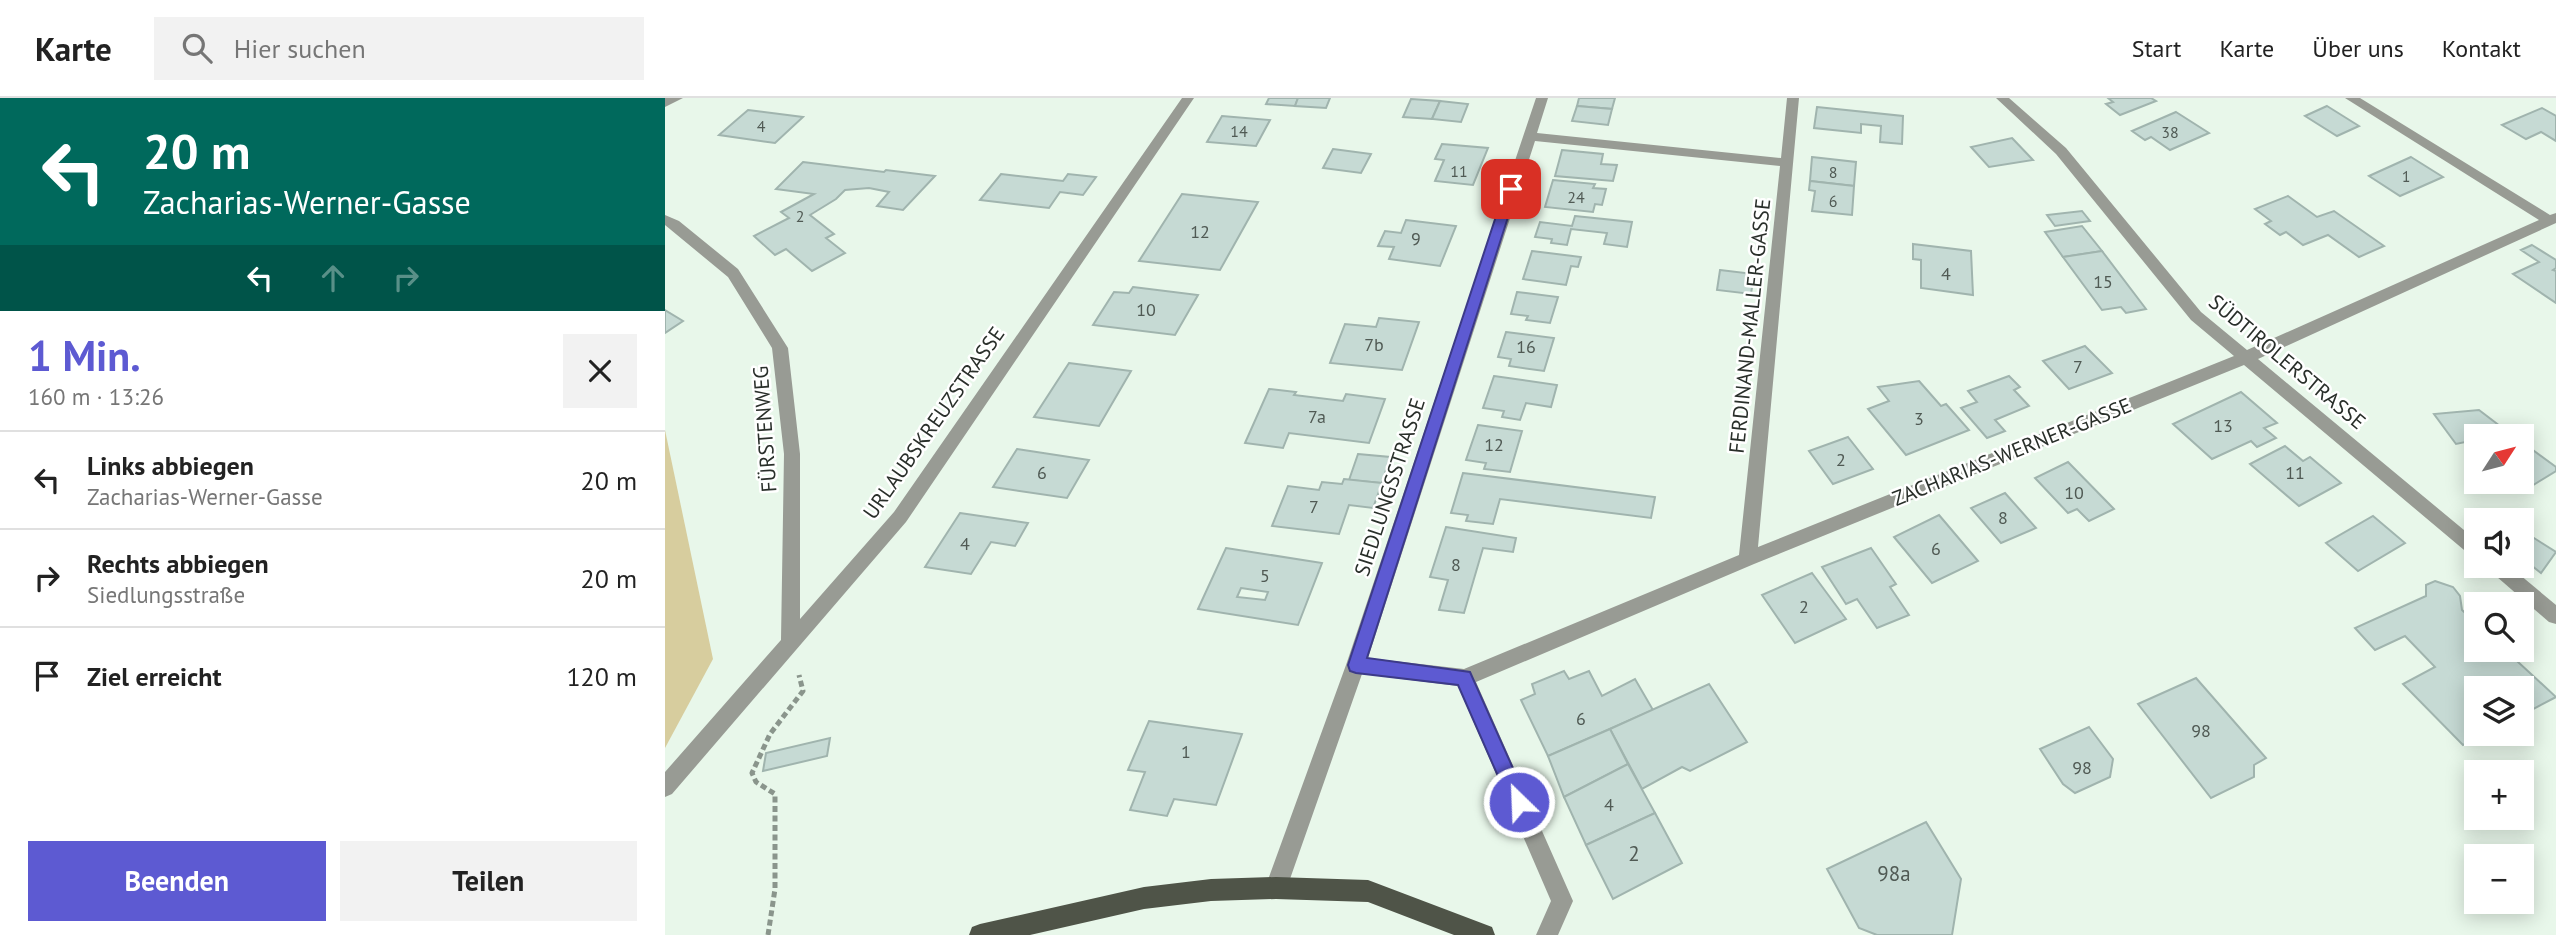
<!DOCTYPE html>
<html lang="de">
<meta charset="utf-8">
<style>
:root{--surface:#fff;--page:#f2f2f2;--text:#222;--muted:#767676;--line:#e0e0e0;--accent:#5d5ad2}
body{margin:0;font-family:"PT Sans",sans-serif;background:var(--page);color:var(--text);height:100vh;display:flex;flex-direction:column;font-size:26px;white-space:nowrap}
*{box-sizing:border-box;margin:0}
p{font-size:23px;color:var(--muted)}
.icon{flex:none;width:38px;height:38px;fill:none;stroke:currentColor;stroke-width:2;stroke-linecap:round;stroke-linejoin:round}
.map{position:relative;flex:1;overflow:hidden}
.details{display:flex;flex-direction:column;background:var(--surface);width:665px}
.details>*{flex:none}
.guide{background:#00695c;color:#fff;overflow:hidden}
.needle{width:46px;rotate:54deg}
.fabs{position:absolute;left:1799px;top:326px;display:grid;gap:14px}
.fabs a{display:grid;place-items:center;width:70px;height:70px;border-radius:0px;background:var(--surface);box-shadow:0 4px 18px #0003;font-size:35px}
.pin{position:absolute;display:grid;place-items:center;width:60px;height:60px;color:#fff;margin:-30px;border-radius:14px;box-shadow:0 4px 10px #0006}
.me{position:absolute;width:77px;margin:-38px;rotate:336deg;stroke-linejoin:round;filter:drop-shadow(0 0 5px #0008)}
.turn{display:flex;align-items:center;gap:24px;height:147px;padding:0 28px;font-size:32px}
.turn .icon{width:91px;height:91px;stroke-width:2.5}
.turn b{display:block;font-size:49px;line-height:60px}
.lanes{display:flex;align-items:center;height:66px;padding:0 28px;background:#0003;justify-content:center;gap:35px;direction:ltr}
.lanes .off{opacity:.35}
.round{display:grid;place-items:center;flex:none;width:74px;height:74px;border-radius:0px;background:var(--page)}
.overview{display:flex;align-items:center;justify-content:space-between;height:119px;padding:0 28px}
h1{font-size:42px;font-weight:600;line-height:52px;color:var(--accent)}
.action{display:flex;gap:14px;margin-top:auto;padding:14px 28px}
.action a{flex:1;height:80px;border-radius:0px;background:var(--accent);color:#fff;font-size:28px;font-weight:600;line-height:80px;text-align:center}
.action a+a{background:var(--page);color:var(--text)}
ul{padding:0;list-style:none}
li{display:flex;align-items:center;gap:21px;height:98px;padding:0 28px;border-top:2px solid var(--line)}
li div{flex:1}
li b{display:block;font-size:26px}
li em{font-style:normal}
header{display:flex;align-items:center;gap:42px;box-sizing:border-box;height:98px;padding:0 35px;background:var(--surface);border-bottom:2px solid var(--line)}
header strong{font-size:33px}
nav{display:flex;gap:38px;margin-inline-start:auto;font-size:24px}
.search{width:490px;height:63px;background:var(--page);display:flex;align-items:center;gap:18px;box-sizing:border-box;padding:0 24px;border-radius:0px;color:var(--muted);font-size:26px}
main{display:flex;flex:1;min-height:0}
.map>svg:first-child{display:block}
.green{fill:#d7cd9e}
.building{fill:#c6dad4;stroke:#a0b4ae;stroke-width:2;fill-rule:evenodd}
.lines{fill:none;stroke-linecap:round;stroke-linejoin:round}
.path{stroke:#8a958c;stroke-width:5;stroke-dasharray:6 3.5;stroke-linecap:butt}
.minor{fill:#989b94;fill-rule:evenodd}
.major{fill:#4f5448;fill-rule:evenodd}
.route{fill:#5d5ad2;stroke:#3c3a88;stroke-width:2}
.labels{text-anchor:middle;stroke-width:5;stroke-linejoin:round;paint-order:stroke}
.far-number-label{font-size:16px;fill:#505a54}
.number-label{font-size:18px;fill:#505a54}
.street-label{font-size:21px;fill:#292f2a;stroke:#fff}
.near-number-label{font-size:21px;fill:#505a54}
</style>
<header>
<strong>Karte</strong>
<div class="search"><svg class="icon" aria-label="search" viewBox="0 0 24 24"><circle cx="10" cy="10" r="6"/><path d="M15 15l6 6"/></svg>Hier suchen</div>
<nav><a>Start</a><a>Karte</a><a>Über uns</a><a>Kontakt</a></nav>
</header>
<main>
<section class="details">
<div class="guide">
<div class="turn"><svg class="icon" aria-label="left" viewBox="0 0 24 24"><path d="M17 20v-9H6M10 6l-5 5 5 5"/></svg><div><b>20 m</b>Zacharias-Werner-Gasse</div></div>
<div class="lanes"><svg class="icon" aria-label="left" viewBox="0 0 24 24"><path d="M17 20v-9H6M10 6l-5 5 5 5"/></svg><svg class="icon off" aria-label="ahead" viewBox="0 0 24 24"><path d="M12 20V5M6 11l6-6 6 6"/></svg><svg class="icon off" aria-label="right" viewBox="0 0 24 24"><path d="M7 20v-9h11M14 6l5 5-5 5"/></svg></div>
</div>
<div class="overview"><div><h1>1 Min.</h1><p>160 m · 13:26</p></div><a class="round"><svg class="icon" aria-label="close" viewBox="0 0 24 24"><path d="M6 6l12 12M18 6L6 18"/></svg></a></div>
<ul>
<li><svg class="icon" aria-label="left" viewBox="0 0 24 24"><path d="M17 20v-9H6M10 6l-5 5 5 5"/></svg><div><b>Links abbiegen</b><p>Zacharias-Werner-Gasse</p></div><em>20 m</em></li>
<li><svg class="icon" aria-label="right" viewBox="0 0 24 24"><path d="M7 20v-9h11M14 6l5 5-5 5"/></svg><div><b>Rechts abbiegen</b><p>Siedlungsstraße</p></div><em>20 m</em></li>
<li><svg class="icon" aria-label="arrive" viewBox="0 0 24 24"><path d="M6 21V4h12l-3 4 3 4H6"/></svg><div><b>Ziel erreicht</b></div><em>120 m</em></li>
</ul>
<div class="action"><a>Beenden</a><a>Teilen</a></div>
</section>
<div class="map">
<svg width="1891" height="837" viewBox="0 0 1891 837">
<rect width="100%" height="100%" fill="#e8f7ea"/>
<path class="green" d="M 0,332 L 48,561 L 0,650 Z"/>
<g class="building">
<path d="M 604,0 L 633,0 L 630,8 L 601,6 Z"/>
<path d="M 633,0 L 665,0 L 661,10 L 630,8 Z"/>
<path d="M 914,0 L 950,0 L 947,11 L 912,8 Z"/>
<path d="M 1443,0 L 1486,0 L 1491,3 L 1455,17 L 1441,6 L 1448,4 Z"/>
<path d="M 746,1 L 775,3 L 767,21 L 738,19 Z"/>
<path d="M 775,3 L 803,6 L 796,24 L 767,21 Z"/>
<path d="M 912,8 L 947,11 L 943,27 L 907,23 Z"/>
<path d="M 1662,8 L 1694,28 L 1672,38 L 1640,18 Z"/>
<path d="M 1152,9 L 1238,18 L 1237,46 L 1215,44 L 1216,28 L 1196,26 L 1196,35 L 1149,30 Z"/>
<path d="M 1877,10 L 1891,18 L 1891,43 L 1876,34 L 1861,41 L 1837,27 Z"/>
<path d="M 83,12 L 138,19 L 110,45 L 54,37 Z"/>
<path d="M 1511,14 L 1544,35 L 1505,52 L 1486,39 L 1480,42 L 1467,33 Z"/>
<path d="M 557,18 L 605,22 L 591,48 L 542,44 Z"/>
<path d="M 1347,40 L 1368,62 L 1324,69 L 1306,49 Z"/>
<path d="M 777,46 L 823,50 L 808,87 L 770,83 L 779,62 L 770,61 Z"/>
<path d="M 668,51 L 706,56 L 696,75 L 658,70 Z"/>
<path d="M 897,52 L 938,56 L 936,66 L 952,67 L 948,83 L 890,78 Z"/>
<path d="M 1147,59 L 1191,64 L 1189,88 L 1145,83 Z"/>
<path d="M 1746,59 L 1778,79 L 1735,98 L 1704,78 Z"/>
<path d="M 138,64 L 219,74 L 221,72 L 270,78 L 238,112 L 212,108 L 224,94 L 204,90 L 180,92 L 171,101 L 145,117 L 169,136 L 161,140 L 180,155 L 147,173 L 121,151 L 110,157 L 89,138 L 124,120 L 116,114 L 149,96 L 111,91 Z"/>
<path d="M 336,76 L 398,83 L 403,76 L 431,79 L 418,97 L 395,94 L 384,110 L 315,102 Z"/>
<path d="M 888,82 L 930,86 L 928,90 L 941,91 L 937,107 L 930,106 L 928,114 L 880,109 Z"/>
<path d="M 1145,83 L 1189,88 L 1187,117 L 1147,113 L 1150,93 L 1144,92 Z"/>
<path d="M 517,96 L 593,104 L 555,172 L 474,163 Z"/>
<path d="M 1623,98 L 1652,119 L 1669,113 L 1719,148 L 1694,159 L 1663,137 L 1638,147 L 1621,134 L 1615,137 L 1600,126 L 1606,123 L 1590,111 Z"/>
<path d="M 1417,113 L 1425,123 L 1390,128 L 1382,117 Z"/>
<path d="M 910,118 L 967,124 L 962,149 L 939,146 L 942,135 L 906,131 L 902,147 L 886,145 L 887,141 L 870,139 L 875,124 L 907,128 Z"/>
<path d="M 741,122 L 791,128 L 775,168 L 724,161 L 729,149 L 713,148 L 720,133 L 736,135 Z"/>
<path d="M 1417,128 L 1437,153 L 1398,159 L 1380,134 Z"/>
<path d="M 1248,146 L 1306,153 L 1308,197 L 1256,190 L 1256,162 L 1248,161 Z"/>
<path d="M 1867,147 L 1891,162 L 1891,170 L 1888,172 L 1891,173 L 1891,205 L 1848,176 L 1874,164 L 1856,152 Z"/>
<path d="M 867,153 L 916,159 L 913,169 L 906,168 L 901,187 L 858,181 Z"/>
<path d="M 1437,153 L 1481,211 L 1461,215 L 1456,209 L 1437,212 L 1398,159 Z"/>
<path d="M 1055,172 L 1089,176 L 1086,196 L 1052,192 Z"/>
<path d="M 468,189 L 533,197 L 510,237 L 428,227 L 449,194 L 464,195 Z"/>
<path d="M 852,194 L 893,199 L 885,225 L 861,222 L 863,218 L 846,216 Z"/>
<path d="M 0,212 L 18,223 L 0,235 Z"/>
<path d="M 714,220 L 754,224 L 737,272 L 665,265 L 680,226 L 711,229 Z"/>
<path d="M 841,234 L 889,240 L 879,273 L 844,268 L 846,261 L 833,259 Z"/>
<path d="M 1420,248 L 1447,275 L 1404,291 L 1378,263 Z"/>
<path d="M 404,265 L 466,273 L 434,328 L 369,319 Z"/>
<path d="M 829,278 L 892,287 L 886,309 L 861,305 L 855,322 L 837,319 L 839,313 L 818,310 Z"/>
<path d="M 1344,278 L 1355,289 L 1349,292 L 1364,308 L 1330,322 L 1340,333 L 1322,340 L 1296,310 L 1312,304 L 1303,293 Z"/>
<path d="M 1254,283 L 1276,308 L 1281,306 L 1304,332 L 1241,357 L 1203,311 L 1224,303 L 1213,289 Z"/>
<path d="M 604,291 L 631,294 L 629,297 L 678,303 L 681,296 L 720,301 L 704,345 L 624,335 L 618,350 L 580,345 Z"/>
<path d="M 1576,294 L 1612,325 L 1599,330 L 1611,340 L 1592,349 L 1586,343 L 1547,361 L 1508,326 Z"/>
<path d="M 1814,312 L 1848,338 L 1811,338 L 1811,347 L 1805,343 L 1791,346 L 1769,316 Z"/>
<path d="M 813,327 L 857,333 L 845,374 L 819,371 L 821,365 L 801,362 Z"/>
<path d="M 1183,339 L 1208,371 L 1168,386 L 1144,353 Z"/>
<path d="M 1857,344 L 1891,369 L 1891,373 L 1865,389 L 1857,382 Z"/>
<path d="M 1620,348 L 1638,363 L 1645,359 L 1676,385 L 1634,408 L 1585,366 Z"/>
<path d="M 352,351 L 424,362 L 402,400 L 328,389 Z"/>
<path d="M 693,356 L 725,359 L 717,385 L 684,382 Z"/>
<path d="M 1403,364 L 1449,411 L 1424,423 L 1412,411 L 1403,415 L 1370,380 Z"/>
<path d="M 798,375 L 990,399 L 986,420 L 835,401 L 828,426 L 801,423 L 803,417 L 786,415 Z"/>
<path d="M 679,381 L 717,385 L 708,410 L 684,407 L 674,436 L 607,428 L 623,388 L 654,392 L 657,384 L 677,386 Z"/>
<path d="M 1340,395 L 1371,430 L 1336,445 L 1306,410 Z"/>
<path d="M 295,415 L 363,425 L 350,448 L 326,444 L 306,476 L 260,469 Z"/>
<path d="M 1274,417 L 1313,463 L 1267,485 L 1229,439 Z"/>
<path d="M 1708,418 L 1740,445 L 1693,473 L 1661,445 Z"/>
<path d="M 781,429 L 851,440 L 848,454 L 818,450 L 799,515 L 774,512 L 783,482 L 765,479 Z"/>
<path d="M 1869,440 L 1891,454 L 1876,475 L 1857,460 L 1857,455 Z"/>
<path d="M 561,450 L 657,465 L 633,527 L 533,511 ZM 576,490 L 603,494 L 600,502 L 572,499 Z"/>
<path d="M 1206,450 L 1231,486 L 1225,489 L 1244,517 L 1212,530 L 1192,501 L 1181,506 L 1157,469 Z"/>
<path d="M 1147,475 L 1181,521 L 1130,545 L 1097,497 Z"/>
<path d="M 1770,483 L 1788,489 L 1795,498 L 1797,512 L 1811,525 L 1811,551 L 1839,551 L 1891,599 L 1857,617 L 1857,590 L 1811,590 L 1811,635 L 1822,635 L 1798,647 L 1738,586 L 1770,569 L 1740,538 L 1710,552 L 1690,530 L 1761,498 L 1761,487 Z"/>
<path d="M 899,573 L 904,581 L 924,573 L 937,598 L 970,581 L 988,612 L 883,658 L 856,602 L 870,596 L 867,586 Z"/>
<path d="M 1531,580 L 1601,660 L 1589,667 L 1589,679 L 1546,700 L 1473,606 Z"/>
<path d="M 1044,586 L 1082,644 L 1025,673 L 1017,669 L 977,691 L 945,631 Z"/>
<path d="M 484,623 L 577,636 L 551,707 L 509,701 L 502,718 L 465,712 L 480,674 L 463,672 Z"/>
<path d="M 1424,629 L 1448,661 L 1445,679 L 1410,695 L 1398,686 L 1375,651 Z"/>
<path d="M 945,631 L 963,666 L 899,699 L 883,658 Z"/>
<path d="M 165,640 L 162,658 L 98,673 L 101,655 Z"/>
<path d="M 963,666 L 990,715 L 921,747 L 899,699 Z"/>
<path d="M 990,715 L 1017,765 L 948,801 L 921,747 Z"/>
<path d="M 1261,724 L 1296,781 L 1287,837 L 1212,837 L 1194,830 L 1162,771 Z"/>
</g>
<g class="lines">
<path class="path" d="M 103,837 L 110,791 L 110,696 L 91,684 L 87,675 L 105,636 L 138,593 L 134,577"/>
<g class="minor">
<path d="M 0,0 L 18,0 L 0,9 Z"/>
<path d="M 517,0 L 529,0 L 241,424 L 7,696 L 0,699 L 0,674 L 116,542 L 119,356 L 107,250 L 63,179 L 0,127 L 0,117 L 14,123 L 73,171 L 123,250 L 135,356 L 135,521 L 229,414 Z"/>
<path d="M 871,0 L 883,0 L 872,35 L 1116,60 L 1122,0 L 1134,0 L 1093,449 L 1569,258 L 1526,222 L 1391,56 L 1331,0 L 1344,0 L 1401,50 L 1536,214 L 1582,252 L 1874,122 L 1680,0 L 1695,0 L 1885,117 L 1891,115 L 1891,125 L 1593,261 L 1811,442 L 1811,459 L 1805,457 L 1579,267 L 1089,466 L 811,584 L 908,803 L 893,837 L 871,837 L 886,803 L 793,588 L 697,576 L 619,798 L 611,801 L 603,798 L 600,790 L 681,567 ZM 870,43 L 1115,68 L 1074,457 L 799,571 L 703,560 Z"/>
<path d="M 1821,467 L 1843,467 L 1891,507 L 1891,526 L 1884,524 L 1824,472 Z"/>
</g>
<path class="major" d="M 611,779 L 703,782 L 827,829 L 830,837 L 789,837 L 703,804 L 611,801 L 546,803 L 479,811 L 365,837 L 304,837 L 307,829 L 315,826 L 479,789 L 546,781 Z"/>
</g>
<path class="route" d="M 846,87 L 852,91 L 702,560 L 805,574 L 863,704 L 860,710 L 854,713 L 847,710 L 793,587 L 691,575 L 685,573 L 683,567 L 840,91 Z"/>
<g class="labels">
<g class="far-number-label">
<text x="96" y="34">4</text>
<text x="574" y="39">14</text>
<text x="1505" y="40">38</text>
<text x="794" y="79">11</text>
<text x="1168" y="80">8</text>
<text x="1741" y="84">1</text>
<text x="911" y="105">24</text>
<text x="1168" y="109">6</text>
<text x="135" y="124">2</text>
</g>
<g class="number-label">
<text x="535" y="140">12</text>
<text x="751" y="147">9</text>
<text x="1281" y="182">4</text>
<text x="1438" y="190">15</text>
<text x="481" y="218">10</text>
<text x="709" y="253">7b</text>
<text x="861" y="255">16</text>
<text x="1413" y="275">7</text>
<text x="652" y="325">7a</text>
<text x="1254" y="327">3</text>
<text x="1558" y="334">13</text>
<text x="829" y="353">12</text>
<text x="1176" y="368">2</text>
<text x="377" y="381">6</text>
<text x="1630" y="381">11</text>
<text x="1409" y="401">10</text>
<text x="649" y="415">7</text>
<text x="1338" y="426">8</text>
<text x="300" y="452">4</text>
<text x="1271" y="457">6</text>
<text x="791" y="473">8</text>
<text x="600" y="484">5</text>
<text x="1139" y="515">2</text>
<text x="916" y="627">6</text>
<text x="1536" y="639">98</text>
<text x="521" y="660">1</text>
<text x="1417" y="676">98</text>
<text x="944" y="713">4</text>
</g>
<g class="street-label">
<text transform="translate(1085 228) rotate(-84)" y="7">FERDINAND-MALLER-GASSE</text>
<text transform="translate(1622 264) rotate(40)" y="7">SÜDTIROLERSTRASSE</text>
<text transform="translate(269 325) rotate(-55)" y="7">URLAUBSKREUZSTRASSE</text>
<text transform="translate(100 331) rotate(-94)" y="7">FÜRSTENWEG</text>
<text transform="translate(1347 354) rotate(-22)" y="7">ZACHARIAS-WERNER-GASSE</text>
<text transform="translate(725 389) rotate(-72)" y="7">SIEDLUNGSSTRASSE</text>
</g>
<g class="near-number-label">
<text x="969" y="763">2</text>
<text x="1229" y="783">98a</text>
</g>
</g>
</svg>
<div class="fabs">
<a><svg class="needle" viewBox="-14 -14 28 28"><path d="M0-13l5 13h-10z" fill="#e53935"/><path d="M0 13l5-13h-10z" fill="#767676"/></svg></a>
<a><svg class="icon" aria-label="sound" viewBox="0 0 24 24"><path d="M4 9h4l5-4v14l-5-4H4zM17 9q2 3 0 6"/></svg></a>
<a><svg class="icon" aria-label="search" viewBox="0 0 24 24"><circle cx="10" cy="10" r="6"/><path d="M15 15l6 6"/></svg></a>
<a><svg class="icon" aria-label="layers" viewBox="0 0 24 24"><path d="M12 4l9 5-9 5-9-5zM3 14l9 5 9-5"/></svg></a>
<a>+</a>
<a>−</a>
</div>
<div class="pin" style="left:846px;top:91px;background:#d93025"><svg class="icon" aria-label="arrive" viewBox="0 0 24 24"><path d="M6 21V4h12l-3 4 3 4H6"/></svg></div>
<svg class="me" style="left:854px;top:704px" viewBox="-20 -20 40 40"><circle r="17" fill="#5d5ad2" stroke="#fff" stroke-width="3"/><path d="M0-11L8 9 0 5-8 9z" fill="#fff"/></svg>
</div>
</main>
